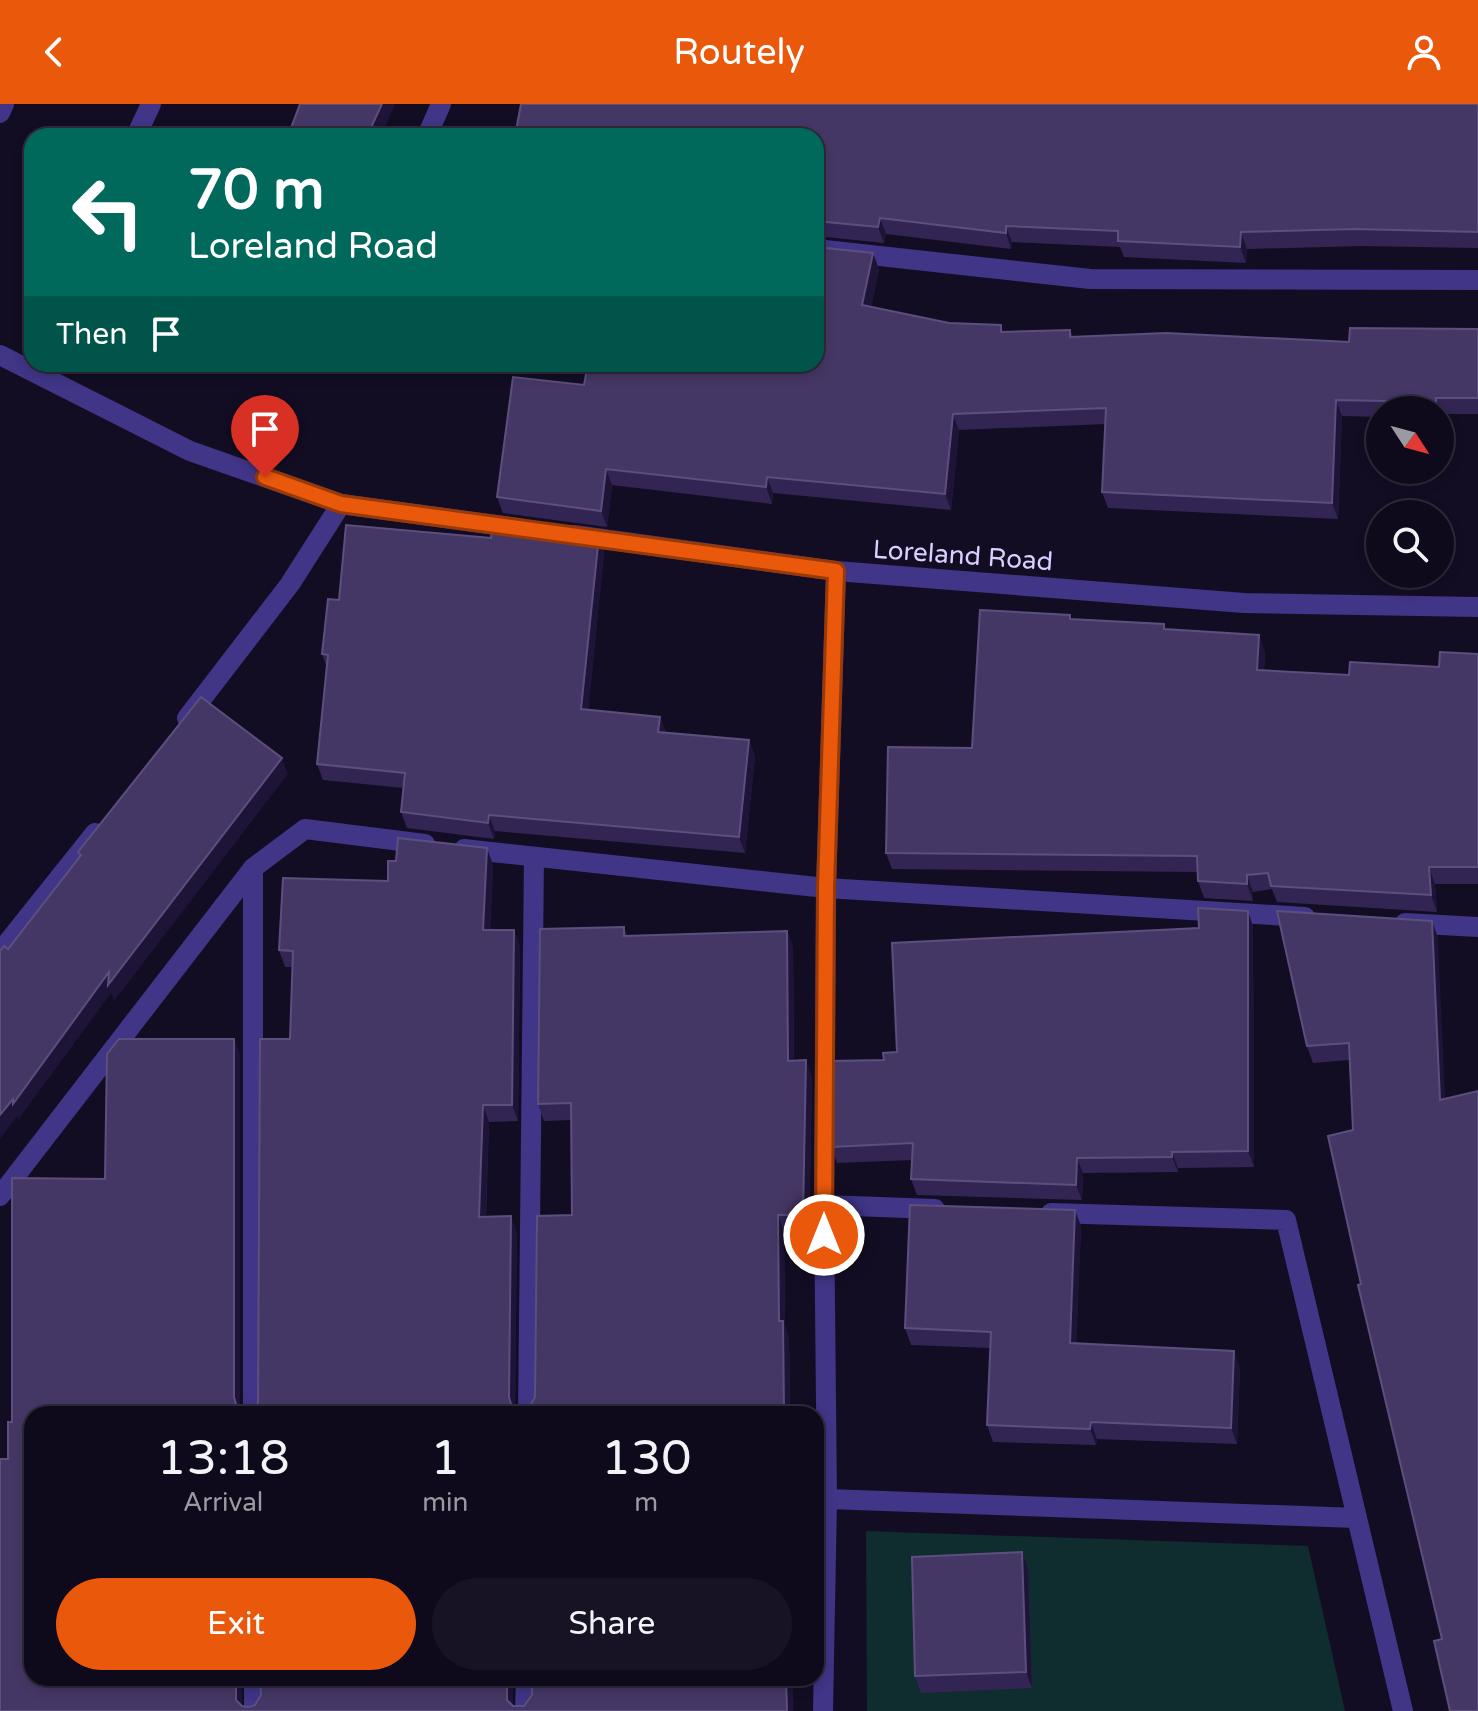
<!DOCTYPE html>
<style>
:root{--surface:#0e0a1b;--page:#171324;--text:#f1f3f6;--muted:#9b9aa3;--line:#2e2b3a;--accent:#ea580c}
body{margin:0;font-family:"Varela Round",sans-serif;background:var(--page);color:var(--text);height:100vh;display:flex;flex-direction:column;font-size:30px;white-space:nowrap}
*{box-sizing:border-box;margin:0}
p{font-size:26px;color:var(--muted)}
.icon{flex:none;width:44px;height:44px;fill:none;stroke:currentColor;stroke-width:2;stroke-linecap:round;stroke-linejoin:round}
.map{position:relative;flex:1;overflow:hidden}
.drawer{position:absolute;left:24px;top:1302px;width:800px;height:280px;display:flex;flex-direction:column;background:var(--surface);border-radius:24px;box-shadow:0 4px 12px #0003,0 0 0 2px var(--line)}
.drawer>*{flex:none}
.guide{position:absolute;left:24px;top:24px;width:800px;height:244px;border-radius:24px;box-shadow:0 4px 12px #0003,0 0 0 2px var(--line);background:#00695c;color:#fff;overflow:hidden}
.needle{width:52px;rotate:126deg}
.fabs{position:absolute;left:1366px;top:292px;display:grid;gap:16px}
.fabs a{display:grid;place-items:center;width:88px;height:88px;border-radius:50%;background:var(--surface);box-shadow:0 4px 12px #0003,0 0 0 2px var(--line);font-size:40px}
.pin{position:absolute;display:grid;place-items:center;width:68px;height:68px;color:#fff;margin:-82px -34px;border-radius:50% 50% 50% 0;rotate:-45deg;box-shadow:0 0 8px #0007}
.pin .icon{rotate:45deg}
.me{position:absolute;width:88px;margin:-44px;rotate:0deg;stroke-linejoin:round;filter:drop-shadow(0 0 6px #0008)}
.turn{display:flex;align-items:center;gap:28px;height:168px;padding:0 32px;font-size:36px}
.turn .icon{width:104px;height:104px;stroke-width:2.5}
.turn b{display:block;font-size:56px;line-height:68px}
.then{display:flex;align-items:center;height:76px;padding:0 32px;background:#0003;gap:16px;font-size:30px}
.eta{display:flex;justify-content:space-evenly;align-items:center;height:136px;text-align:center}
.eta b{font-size:48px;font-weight:600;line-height:56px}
.cta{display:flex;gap:16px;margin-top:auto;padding:16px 32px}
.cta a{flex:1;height:92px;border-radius:48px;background:var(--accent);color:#fff;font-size:32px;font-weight:600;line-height:92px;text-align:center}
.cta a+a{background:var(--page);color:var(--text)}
header{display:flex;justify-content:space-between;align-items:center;height:104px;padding:0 32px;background:var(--accent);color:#fff;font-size:36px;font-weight:600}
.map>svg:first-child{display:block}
.green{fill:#0f2c2e}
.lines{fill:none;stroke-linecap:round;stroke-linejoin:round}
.minor{stroke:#403586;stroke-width:20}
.tertiary{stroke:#403586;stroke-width:20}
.wall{fill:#332553}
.shaded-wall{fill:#1e1438}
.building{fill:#453765;stroke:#5c4f7e;stroke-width:2}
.route-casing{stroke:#983908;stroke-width:20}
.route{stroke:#ea580c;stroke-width:14}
.labels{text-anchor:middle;stroke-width:6;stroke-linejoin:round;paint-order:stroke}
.street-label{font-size:26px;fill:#dad0ff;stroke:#130d24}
</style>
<header><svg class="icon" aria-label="back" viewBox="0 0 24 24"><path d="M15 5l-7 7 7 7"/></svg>Routely<svg class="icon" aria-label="person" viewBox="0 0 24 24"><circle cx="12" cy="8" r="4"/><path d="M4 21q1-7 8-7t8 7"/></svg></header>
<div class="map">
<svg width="1478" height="1607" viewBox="0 0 1478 1607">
<rect width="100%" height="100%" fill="#130d24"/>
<path class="green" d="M 866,1427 L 1308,1442 L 1345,1607 L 867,1607 Z"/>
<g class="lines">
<g class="minor">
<path d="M 0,9 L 4,0"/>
<path d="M 136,32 L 151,0"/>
<path d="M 427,32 L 441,0"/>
<path d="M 816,145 L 1090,175 L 1478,176"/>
<path d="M 187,614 L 290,480 L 341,400"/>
<path d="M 464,745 L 826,784 L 1305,813"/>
<path d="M 253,764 L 253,1310"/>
<path d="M 1405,819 L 1478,823"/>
<path d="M 0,848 L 95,729"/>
<path d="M 0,1092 L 253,764 L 305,725 L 425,740"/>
<path d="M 824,1101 L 935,1105"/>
<path d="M 1051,1109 L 1286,1116 L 1403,1607"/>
<path d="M 528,1310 L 534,753"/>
<path d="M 827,1395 L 1357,1414"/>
<path d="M 254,1574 L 254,1607"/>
<path d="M 525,1607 L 526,1574"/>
<path d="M 823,1607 L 827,1395 L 824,1101 L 826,784 L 836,467"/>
</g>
<g class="tertiary">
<path d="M 0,251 L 190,347 L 341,400 L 519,424"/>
<path d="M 574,431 L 836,467 L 1244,499 L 1478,503"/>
</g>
</g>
<g class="wall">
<path d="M 1478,0 L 1478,144 L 1361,142 L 1247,145 L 1246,159 L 1124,153 L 1120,143 L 1012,138 L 1011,145 L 886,130 L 884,139 L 816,132 L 816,32 Z"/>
<path d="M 879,165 L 871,203 L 949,219 L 1001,221 L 1003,228 L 1070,226 L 1073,233 L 1349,238 L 1478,225 L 1478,310 L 1441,310 L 1441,314 L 1440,314 L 1440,306 L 1380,306 L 1380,313 L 1342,312 L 1338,415 L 1108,404 L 1102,388 L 1106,320 L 959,326 L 951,406 L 773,389 L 772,400 L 612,381 L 607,423 L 503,409 L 497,393 L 584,281 Z"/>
<path d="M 599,432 L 604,449 L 588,606 L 660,613 L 666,629 L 749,636 L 755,652 L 745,749 L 495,727 L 494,735 L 407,724 L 401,708 L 404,684 L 323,676 L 317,660 L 327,564 L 322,550 L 339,496 L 491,434 Z"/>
<path d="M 1071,515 L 1166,525 L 1265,547 L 1264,567 L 1349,571 L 1439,563 L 1478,550 L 1478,780 L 1435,780 L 1437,808 L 1277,798 L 1272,785 L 1253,788 L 1253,797 L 1204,794 L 1198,777 L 1198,768 L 892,765 L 886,749 L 972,644 Z"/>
<path d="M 493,761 L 490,826 L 514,826 L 520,842 L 518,1017 L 489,1018 L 486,1113 L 517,1129 L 515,1303 L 521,1306 L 529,1304 L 535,1293 L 572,1111 L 572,1016 L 544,1017 L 538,1000 L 624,823 L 627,832 L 787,827 L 793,844 L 794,956 L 812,973 L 809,1127 L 784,1128 L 785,1222 L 789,1234 L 790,1308 L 807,1308 L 807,1310 L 32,1310 L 241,1574 L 242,1602 L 249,1603 L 524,1602 L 532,1591 L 532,1574 L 808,1574 L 808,1576 L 792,1576 L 793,1607 L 0,1607 L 8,1355 L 12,1318 L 105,1075 L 234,935 L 240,952 L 240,1303 L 246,1306 L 253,1305 L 258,1299 L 290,935 L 293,863 L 285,863 L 279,846 L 388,777 Z"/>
<path d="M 1248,807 L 1253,823 L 1254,1063 L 1178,1064 L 1178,1068 L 1083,1069 L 1082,1096 L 917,1091 L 911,1075 L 912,1056 L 837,1059 L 832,1043 L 884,956 L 897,948 L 1199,824 Z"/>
<path d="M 1432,817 L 1438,834 L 1442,1535 L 1361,1180 L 1349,956 L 1313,959 L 1307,942 Z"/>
<path d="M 1081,1122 L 1076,1239 L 1240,1264 L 1237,1340 L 1097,1335 L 1096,1341 L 993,1338 L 987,1321 L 990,1244 L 911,1241 L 905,1224 Z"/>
<path d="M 1022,1448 L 1028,1465 L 1032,1584 L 921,1589 L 915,1572 Z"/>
</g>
<g class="shaded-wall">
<path d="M 382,0 L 395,0 L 381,32 L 367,32 Z"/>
<path d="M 880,114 L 886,130 L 884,139 L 878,123 Z"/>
<path d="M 1006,122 L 1012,138 L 1011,145 L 1006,129 Z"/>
<path d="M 1241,128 L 1247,145 L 1246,159 L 1240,143 Z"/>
<path d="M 873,149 L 879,165 L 868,217 L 862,201 Z"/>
<path d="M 1436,294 L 1441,310 L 1441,314 L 1440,306 L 1438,306 L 1436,298 Z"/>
<path d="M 1336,296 L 1342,312 L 1338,415 L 1332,399 Z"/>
<path d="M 953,310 L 959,326 L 951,406 L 945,390 Z"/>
<path d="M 606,365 L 612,381 L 607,423 L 601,407 Z"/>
<path d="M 767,373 L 773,389 L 772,400 L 766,383 Z"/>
<path d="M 599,432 L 604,449 L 587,622 L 581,605 Z"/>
<path d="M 1259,531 L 1265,547 L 1263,583 L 1257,566 Z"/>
<path d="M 660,613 L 666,629 L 658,628 Z"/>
<path d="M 749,636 L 755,652 L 745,749 L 739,733 Z"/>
<path d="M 282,654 L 288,670 L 114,897 L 111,889 L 18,1016 L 17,1012 L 0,1035 L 0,1011 L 109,868 Z"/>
<path d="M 489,711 L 495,727 L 494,735 L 488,719 Z"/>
<path d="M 487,744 L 493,761 L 490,843 L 483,826 Z"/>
<path d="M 1429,763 L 1435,780 L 1437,808 L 1431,791 Z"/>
<path d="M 1247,771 L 1253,788 L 1253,797 L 1247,780 Z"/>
<path d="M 1248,807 L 1253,823 L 1254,1063 L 1248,1047 Z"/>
<path d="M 1432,817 L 1438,834 L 1446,1013 L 1440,996 Z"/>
<path d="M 514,826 L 520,842 L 518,1017 L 512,1001 Z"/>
<path d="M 787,827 L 793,844 L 794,973 L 788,957 Z"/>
<path d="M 234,935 L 240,952 L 240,1310 L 234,1293 Z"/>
<path d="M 806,956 L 812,973 L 809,1127 L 803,1111 Z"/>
<path d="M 483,1001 L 489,1018 L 485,1130 L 479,1113 Z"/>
<path d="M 1172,1048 L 1178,1064 L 1178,1068 L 1172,1053 Z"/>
<path d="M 1077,1054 L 1083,1069 L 1082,1096 L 1076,1081 Z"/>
<path d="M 1075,1106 L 1081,1122 L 1076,1255 L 1070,1239 Z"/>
<path d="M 778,1111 L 784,1128 L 785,1222 L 789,1234 L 790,1310 L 785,1310 L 779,1217 Z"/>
<path d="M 511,1112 L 517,1129 L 515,1310 L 509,1293 Z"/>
<path d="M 1234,1247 L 1240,1264 L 1237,1340 L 1231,1324 Z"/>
<path d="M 1091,1318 L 1097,1335 L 1096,1341 L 1090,1325 Z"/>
<path d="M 1022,1448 L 1028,1465 L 1032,1584 L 1026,1568 Z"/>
<path d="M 236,1574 L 241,1574 L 242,1607 L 236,1596 Z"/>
<path d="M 507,1574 L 513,1574 L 513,1607 L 507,1596 Z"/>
<path d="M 786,1574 L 791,1574 L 792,1576 L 793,1607 L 787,1607 Z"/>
</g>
<g class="building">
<path d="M 300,0 L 382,0 L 367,32 L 288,32 Z"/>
<path d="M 521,0 L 1478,0 L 1478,128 L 1355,125 L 1241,128 L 1240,143 L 1118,137 L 1118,127 L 1006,122 L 1006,129 L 880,114 L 878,123 L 816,117 L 816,32 L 515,32 Z"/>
<path d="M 816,143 L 873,149 L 862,201 L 949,219 L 1001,221 L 1001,228 L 1070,226 L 1070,233 L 1166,229 L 1349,238 L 1350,224 L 1478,225 L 1478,294 L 1436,294 L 1436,298 L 1336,296 L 1332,399 L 1102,388 L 1106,304 L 953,310 L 945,390 L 767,373 L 766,383 L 606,365 L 601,407 L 497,393 L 513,273 L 584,281 L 588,260 L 816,260 Z"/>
<path d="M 493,418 L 599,432 L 581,605 L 660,613 L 658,628 L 749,636 L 739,733 L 489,711 L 488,719 L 401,708 L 405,669 L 317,660 L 328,551 L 322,550 L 328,495 L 339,496 L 346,421 L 491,434 Z"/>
<path d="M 980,506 L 1070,511 L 1070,515 L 1164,520 L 1164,525 L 1259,531 L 1257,566 L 1349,571 L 1350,558 L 1439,563 L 1440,548 L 1478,550 L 1478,763 L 1429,763 L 1431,791 L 1271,782 L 1268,769 L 1247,771 L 1247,780 L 1198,777 L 1197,752 L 886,749 L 888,643 L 972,644 Z"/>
<path d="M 201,593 L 282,654 L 108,881 L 109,868 L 13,1000 L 13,995 L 0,1011 L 0,847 L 4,842 L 8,845 L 81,751 L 78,748 Z"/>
<path d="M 398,734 L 487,744 L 483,826 L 514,826 L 512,1001 L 483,1001 L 479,1113 L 511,1112 L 509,1293 L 511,1300 L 521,1306 L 529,1304 L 535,1293 L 537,1112 L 572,1111 L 571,999 L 538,1000 L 540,825 L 624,823 L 624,832 L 787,827 L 788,957 L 806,956 L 803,1111 L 778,1111 L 779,1217 L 783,1217 L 784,1308 L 807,1308 L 807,1310 L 32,1310 L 32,1574 L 236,1574 L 236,1596 L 242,1602 L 249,1603 L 255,1601 L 261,1591 L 260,1574 L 507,1574 L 507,1596 L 513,1602 L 524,1602 L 532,1591 L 532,1574 L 786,1574 L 787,1607 L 0,1607 L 0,1355 L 8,1355 L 8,1318 L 12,1318 L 12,1074 L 105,1075 L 107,950 L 119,935 L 234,935 L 234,1293 L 236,1300 L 246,1306 L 253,1305 L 258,1299 L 260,935 L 290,935 L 293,847 L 279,846 L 283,774 L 388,777 L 388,757 L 396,757 Z"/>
<path d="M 1198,804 L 1248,807 L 1248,1047 L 1172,1048 L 1172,1053 L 1077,1054 L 1076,1081 L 911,1075 L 913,1039 L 832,1043 L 832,957 L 884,956 L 883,949 L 897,948 L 892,839 L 1199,824 Z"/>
<path d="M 1277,807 L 1432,817 L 1440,996 L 1478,987 L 1478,1607 L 1450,1607 L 1434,1537 L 1442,1535 L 1358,1181 L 1361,1180 L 1328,1032 L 1353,1026 L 1349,939 L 1307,942 Z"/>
<path d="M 910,1101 L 1075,1106 L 1070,1239 L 1234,1247 L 1231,1324 L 1091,1318 L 1090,1325 L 987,1321 L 991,1228 L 905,1224 Z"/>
<path d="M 1022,1448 L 1026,1568 L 915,1572 L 912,1453 Z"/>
</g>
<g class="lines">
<defs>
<path id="route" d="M 265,373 L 341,400 L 836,467 L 826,784 L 824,1131"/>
</defs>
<use href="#route" class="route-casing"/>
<use href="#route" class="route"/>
</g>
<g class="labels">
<g class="street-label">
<text transform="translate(963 451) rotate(4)" y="9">Loreland Road</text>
</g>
</g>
</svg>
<div class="fabs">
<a><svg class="needle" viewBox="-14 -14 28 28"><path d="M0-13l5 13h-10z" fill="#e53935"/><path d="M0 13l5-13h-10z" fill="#9b9aa3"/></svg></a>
<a><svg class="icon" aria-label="search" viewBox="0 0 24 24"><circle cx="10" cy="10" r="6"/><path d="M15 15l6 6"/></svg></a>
</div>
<div class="pin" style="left:265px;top:373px;background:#d93025"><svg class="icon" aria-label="arrive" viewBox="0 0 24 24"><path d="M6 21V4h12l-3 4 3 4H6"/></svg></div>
<svg class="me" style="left:824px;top:1131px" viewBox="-20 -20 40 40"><circle r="17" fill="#ea580c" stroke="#fff" stroke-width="3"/><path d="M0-11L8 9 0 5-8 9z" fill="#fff"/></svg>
<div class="guide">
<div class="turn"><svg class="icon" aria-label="left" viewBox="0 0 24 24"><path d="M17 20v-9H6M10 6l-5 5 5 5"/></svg><div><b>70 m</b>Loreland Road</div></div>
<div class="then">Then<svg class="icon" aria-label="arrive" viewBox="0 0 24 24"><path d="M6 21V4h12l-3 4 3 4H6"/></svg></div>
</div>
<section class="drawer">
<div class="eta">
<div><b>13:18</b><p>Arrival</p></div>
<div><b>1</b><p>min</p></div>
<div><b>130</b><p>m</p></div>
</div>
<div class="cta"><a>Exit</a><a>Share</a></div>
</section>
</div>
